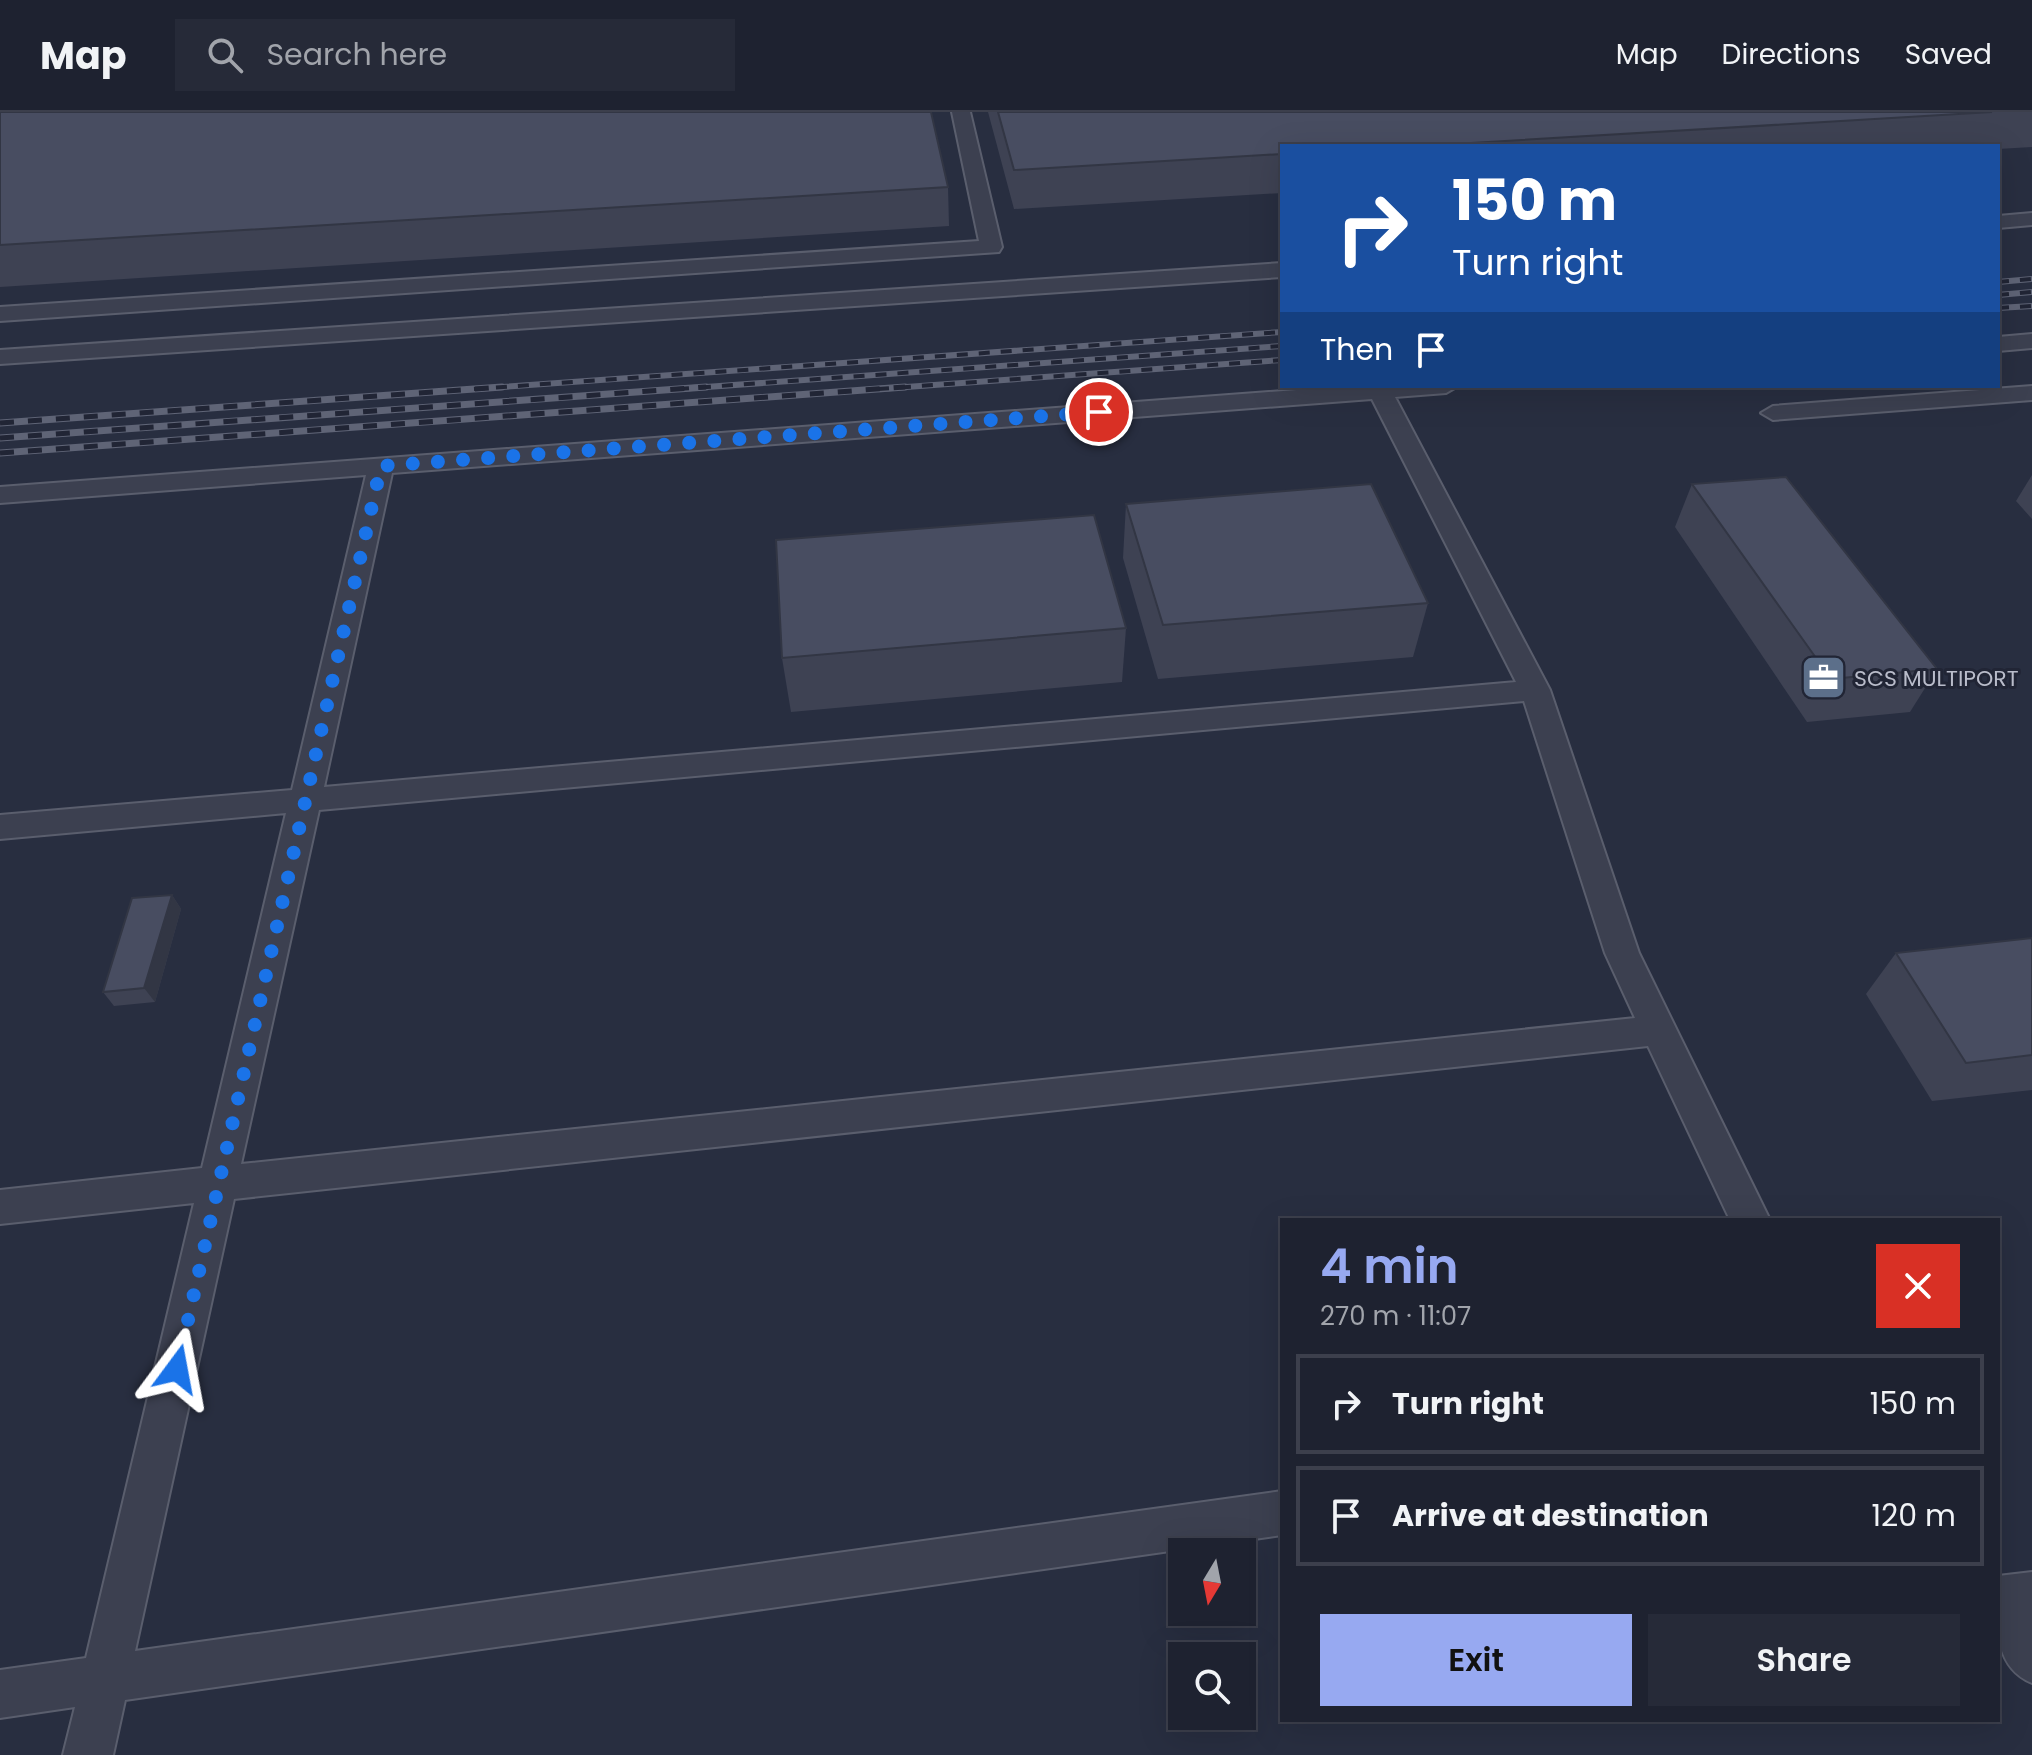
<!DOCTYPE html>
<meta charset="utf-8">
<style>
:root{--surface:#1e2230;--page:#262a38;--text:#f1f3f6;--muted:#a1a4ab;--line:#3c3f4c;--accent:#97a9f1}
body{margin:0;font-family:Poppins,sans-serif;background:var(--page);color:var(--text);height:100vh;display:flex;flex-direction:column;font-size:30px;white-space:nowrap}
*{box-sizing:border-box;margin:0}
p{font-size:26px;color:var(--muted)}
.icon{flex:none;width:44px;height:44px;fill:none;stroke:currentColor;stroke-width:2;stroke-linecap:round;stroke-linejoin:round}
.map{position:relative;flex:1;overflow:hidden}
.sheet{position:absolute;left:1280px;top:1106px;width:720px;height:504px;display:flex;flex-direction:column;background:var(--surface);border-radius:0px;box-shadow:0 8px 32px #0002,0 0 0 2px var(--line)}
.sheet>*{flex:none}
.guide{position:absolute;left:1280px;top:32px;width:720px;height:244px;border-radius:0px;box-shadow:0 8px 32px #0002,0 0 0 2px var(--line);background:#1a4fa0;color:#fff;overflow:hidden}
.needle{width:52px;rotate:190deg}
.controls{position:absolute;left:1168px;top:1426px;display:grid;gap:16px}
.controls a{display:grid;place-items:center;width:88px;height:88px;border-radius:0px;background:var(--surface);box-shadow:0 8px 32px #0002,0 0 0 2px var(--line);font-size:40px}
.pin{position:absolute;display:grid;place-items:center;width:68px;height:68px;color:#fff;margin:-34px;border:4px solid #fff;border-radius:50%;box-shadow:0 2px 8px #0007}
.me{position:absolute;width:88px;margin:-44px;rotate:13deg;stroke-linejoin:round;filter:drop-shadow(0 0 6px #0008)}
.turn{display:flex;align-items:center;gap:28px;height:168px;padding:0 40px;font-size:36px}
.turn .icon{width:104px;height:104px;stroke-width:2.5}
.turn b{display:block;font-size:56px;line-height:68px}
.then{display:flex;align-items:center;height:76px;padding:0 40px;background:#0003;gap:16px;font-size:30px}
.round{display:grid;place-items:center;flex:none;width:84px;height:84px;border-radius:0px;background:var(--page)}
.overview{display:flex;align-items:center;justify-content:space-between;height:136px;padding:0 40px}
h1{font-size:48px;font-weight:600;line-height:60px;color:var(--accent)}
.primary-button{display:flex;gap:16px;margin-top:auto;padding:16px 40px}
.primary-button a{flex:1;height:92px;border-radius:0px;background:var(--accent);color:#111;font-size:32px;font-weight:600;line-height:92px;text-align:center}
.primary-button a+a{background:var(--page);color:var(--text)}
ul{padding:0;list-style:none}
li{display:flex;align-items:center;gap:24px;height:100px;margin:0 16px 12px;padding:0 24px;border:4px solid var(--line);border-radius:0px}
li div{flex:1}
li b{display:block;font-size:30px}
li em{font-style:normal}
header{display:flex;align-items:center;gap:48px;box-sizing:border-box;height:112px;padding:0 40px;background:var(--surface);border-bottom:2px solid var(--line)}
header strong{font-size:38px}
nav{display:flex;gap:44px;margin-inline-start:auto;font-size:28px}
.search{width:560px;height:72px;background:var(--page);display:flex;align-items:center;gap:20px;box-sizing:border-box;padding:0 28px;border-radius:0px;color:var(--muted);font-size:30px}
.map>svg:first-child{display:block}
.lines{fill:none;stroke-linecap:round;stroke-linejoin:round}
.lane-casing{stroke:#5a5e6d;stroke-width:4}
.lane{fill:#3c4050;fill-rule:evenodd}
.rail-far1-casing{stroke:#5f6476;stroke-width:6}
.rail-casing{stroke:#5f6476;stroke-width:7}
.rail-far1{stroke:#212535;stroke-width:4;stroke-dasharray:11;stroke-linecap:butt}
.rail{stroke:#212535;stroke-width:5;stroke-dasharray:14;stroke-linecap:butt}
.wall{fill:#3e4253}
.shaded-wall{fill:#323644}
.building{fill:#484d61;stroke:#323644;stroke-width:2}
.route{stroke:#1a73e8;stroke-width:14;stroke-dasharray:0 25.2}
.labels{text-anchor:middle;stroke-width:6;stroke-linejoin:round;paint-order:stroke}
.poi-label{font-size:22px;fill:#b9bcca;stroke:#212535;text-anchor:start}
</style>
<header>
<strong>Map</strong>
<div class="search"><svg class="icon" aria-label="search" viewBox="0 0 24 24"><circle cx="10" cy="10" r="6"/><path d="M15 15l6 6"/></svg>Search here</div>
<nav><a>Map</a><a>Directions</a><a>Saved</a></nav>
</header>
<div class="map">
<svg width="2032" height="1643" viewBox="0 0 2032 1643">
<rect width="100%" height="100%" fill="#282e40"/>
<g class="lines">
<defs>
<g id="lane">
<path d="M 952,0 L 970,0 L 1002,135 L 999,140 L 0,209 L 0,195 L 979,129 Z"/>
<path d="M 2032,101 L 2032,113 L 1998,116 L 1998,104 Z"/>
<path d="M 1282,151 L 1282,165 L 0,252 L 0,238 Z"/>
<path d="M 2032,222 L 2032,236 L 1998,239 L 1998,225 Z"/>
<path d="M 1350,274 L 1458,274 L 1446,281 L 1395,285 L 1550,578 L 1639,841 L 1770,1108 L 1730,1108 L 1648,934 L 234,1087 L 135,1539 L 1282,1379 L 1282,1423 L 125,1588 L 113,1643 L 63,1643 L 75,1595 L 0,1606 L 0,1558 L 86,1546 L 194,1091 L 0,1112 L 0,1078 L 202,1056 L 286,701 L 0,727 L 0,703 L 292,678 L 366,363 L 0,391 L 0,375 ZM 1372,287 L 1516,570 L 324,675 L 392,361 ZM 1524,589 L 1605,841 L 1635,906 L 241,1052 L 319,698 Z"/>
<path d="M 2032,274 L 2032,288 L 1773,308 L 1761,301 L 1773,294 Z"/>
<path d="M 2032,1460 L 2032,1571 C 1989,1553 1998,1503 1998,1464 Z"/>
</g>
</defs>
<use href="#lane" class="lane-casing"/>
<use href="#lane" class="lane"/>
<defs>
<g id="rail-far1">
<path d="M 1998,170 L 2032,167"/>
<path d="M 1998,183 L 2032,180"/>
<path d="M 1998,196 L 2032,194"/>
<path d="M 474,277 L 1282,220"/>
<path d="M 678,277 L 1282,234"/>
<path d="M 878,277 L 1282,248"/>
</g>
<g id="rail">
<path d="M 0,311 L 502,275"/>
<path d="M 0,326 L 706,275"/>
<path d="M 0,341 L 905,275"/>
</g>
</defs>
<use href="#rail-far1" class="rail-far1-casing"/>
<use href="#rail" class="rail-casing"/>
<use href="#rail-far1" class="rail-far1"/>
<use href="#rail" class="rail"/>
</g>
<g class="wall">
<path d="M 0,0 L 948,75 L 949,114 L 0,175 Z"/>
<path d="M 988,0 L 2032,0 L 2032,35 L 1998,37 L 1998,34 L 1282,34 L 1282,81 L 1014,97 Z"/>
<path d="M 2032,363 L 2032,407 L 2016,389 Z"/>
<path d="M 1692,372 L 1937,557 L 1910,600 L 1807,610 L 1675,415 Z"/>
<path d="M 1126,392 L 1428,491 L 1413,545 L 1158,567 L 1123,446 Z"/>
<path d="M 1126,516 L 1122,570 L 791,600 L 782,546 Z"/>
<path d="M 172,783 L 181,797 L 155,890 L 114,894 L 103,880 Z"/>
<path d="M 2032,826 L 2032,978 L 1932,989 L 1866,882 L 1896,841 Z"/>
</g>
<path class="shaded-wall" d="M 172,783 L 181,797 L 155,890 L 144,876 Z"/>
<g class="building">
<path d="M 0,0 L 931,0 L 948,75 L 0,133 Z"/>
<path d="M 998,0 L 1992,0 L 1421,34 L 1282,34 L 1282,42 L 1014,58 Z"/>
<path d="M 1786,365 L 1937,557 L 1831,567 L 1692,372 Z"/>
<path d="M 1371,372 L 1428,491 L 1163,513 L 1126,392 Z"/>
<path d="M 1094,403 L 1126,516 L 782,546 L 776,428 Z"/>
<path d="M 172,783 L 144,876 L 103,880 L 132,786 Z"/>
<path d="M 2032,826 L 2032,943 L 1966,951 L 1896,841 Z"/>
</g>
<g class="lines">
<path class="route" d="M 177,1257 L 381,354 L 1099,300"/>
</g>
<defs>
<symbol id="office-square" viewBox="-11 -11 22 22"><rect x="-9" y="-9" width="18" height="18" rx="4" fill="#5c6f8a" stroke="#212535"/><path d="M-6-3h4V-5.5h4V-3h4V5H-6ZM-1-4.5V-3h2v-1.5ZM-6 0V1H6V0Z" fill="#fff"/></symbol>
</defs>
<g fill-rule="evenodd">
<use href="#office-square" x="1798" y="540" width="51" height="51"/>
</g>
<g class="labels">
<g class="poi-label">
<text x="1854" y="574">SCS MULTIPORT</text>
</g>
</g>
</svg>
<div class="controls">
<a><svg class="needle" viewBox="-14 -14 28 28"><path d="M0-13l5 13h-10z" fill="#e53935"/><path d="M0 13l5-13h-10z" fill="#a1a4ab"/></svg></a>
<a><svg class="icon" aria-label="search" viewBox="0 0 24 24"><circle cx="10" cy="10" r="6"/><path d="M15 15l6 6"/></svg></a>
</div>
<div class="pin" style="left:1099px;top:300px;background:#d93025"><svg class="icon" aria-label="arrive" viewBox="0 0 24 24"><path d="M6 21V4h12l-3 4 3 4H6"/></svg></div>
<svg class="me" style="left:177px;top:1257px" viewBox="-20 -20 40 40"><path d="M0-17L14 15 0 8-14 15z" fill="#1a73e8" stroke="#fff" stroke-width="4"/></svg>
<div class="guide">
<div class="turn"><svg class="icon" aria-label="right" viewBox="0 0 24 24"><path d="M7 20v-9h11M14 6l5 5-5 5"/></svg><div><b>150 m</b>Turn right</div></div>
<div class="then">Then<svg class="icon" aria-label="arrive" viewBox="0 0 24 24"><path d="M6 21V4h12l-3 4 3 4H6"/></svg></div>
</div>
<section class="sheet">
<div class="overview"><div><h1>4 min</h1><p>270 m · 11:07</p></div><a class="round" style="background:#d93025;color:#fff"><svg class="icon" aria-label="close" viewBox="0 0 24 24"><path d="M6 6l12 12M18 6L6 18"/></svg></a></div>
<ul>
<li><svg class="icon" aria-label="right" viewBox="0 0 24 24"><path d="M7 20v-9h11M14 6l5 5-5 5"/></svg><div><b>Turn right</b></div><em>150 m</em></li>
<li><svg class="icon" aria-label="arrive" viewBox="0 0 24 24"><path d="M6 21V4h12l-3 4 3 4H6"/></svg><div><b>Arrive at destination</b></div><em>120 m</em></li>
</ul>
<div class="primary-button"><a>Exit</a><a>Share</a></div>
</section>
</div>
